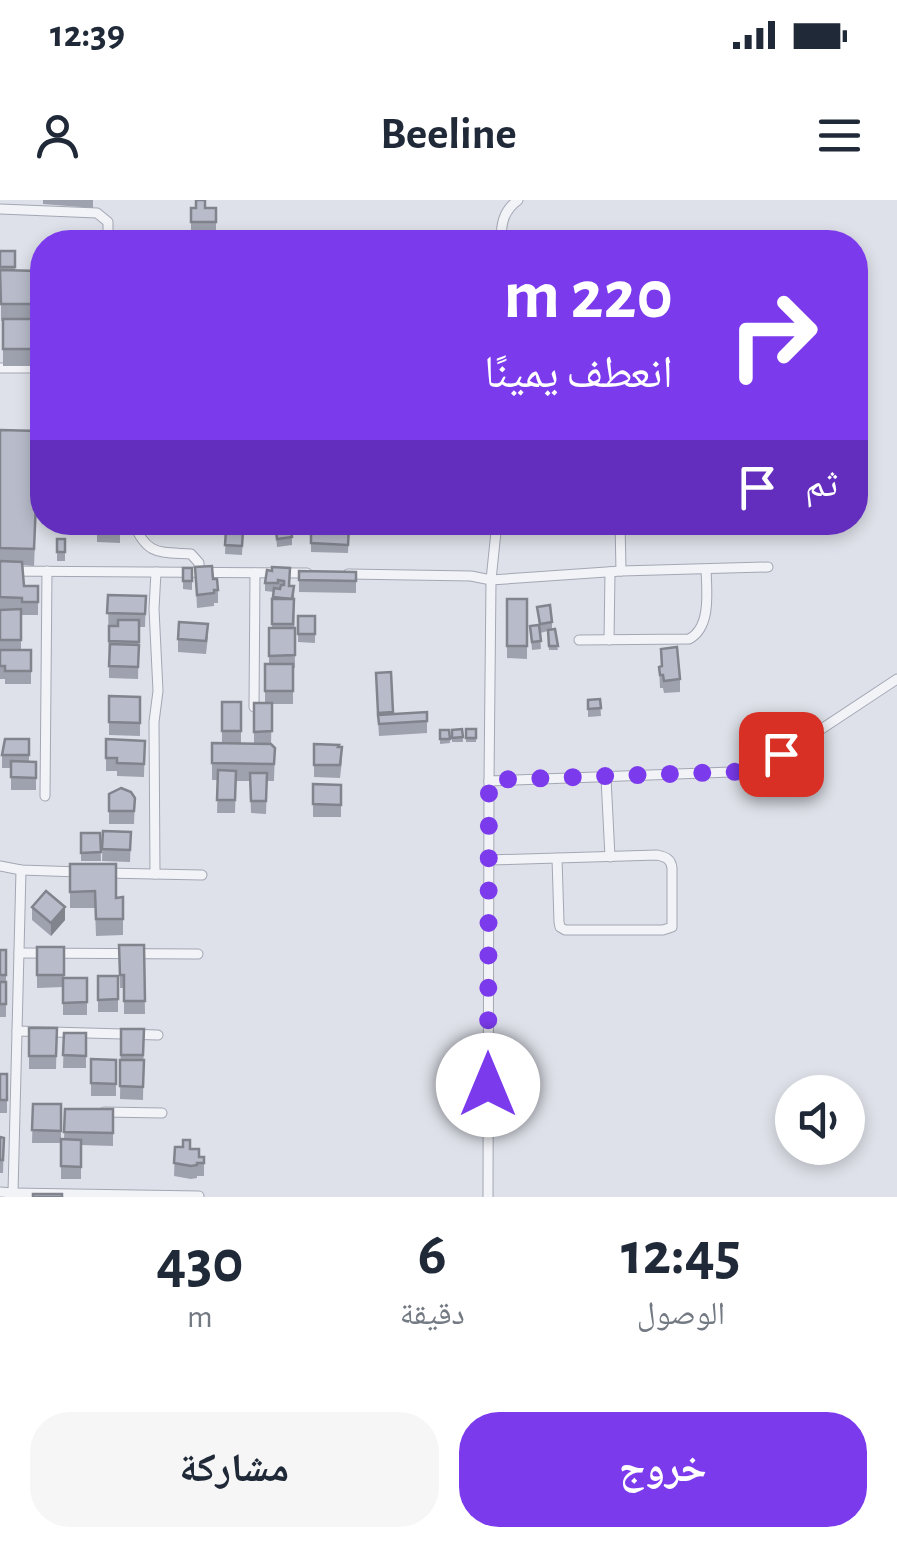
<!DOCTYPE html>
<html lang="ar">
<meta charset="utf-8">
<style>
:root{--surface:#fff;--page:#f6f6f7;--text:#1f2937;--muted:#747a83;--accent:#7c3aed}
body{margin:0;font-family:"Alegreya Sans","Noto Naskh Arabic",sans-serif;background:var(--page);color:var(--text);direction:rtl;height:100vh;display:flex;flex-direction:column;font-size:38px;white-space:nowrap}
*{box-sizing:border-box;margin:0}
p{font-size:32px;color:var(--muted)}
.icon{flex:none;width:55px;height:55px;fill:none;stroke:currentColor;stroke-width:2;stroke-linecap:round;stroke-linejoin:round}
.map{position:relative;height:997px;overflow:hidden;direction:ltr}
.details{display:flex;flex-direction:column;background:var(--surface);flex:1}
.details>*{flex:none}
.hud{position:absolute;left:30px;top:30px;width:838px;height:305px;border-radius:40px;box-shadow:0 5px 15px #0003;direction:rtl;background:#7c3aed;color:#fff;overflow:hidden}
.fabs{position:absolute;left:775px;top:875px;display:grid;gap:20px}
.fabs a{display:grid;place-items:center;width:90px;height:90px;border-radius:50%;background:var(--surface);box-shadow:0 5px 15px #0003;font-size:50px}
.pin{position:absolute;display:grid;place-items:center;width:85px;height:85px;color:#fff;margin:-42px;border-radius:20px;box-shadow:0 5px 15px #0006}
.me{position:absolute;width:110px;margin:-55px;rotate:0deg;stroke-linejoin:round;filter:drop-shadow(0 0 8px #0008)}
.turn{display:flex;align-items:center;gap:35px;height:210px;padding:0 30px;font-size:45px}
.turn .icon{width:130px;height:130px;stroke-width:2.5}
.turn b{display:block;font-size:70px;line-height:85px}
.then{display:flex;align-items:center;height:95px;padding:0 30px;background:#0003;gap:20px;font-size:38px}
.eta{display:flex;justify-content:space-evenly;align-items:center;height:170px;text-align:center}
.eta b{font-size:60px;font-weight:700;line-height:70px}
.cta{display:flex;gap:20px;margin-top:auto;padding:20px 30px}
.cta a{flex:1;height:115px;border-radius:40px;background:var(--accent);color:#fff;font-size:40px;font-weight:700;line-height:115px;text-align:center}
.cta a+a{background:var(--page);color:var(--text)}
.status{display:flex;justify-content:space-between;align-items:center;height:70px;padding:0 50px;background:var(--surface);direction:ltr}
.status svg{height:28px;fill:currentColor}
header{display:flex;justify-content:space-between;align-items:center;height:130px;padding:0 30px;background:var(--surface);font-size:45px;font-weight:700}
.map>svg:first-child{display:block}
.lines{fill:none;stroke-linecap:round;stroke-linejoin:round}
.street-casing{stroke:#a3a7b4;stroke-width:11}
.street{stroke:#f2f3f7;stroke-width:9}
.wall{fill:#9ea2ae}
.shaded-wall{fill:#81848d}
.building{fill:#b8bcca;stroke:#81848d;stroke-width:2.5}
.route{stroke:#7c3aed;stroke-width:18;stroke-dasharray:0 32.4}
</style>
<div class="status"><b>12:39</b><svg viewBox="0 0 49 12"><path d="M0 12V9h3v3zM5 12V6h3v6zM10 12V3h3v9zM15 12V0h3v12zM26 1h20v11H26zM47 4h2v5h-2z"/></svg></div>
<header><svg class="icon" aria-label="menu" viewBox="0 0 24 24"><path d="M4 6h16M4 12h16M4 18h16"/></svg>Beeline<svg class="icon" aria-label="person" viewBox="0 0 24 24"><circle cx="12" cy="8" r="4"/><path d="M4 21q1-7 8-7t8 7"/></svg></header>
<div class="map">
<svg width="897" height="997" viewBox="0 0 897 997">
<rect width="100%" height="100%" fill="#dee1e9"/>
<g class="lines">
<defs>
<g id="street">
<path d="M 0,9 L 97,13 L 108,22 L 108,42"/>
<path d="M 501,42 C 501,24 503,11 518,0"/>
<path d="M 0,168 L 42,168"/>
<path d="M 133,322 C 147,356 159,352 191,354 L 199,363 L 199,372"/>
<path d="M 497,322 L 491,380 L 621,371 L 768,367"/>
<path d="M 620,322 L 621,371"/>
<path d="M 0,371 L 307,373"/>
<path d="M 348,374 L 471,376 L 491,380 L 489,581 L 758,571 L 897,479"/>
<path d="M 579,440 L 689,439 C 711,428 707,392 706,370"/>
<path d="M 609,440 L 610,372"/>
<path d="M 254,507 L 255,373"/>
<path d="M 606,578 L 610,657"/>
<path d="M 45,596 L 47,371"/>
<path d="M 489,660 L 657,655 C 666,657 671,659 672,668 L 672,727 L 663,730 L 565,730 L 560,727 L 559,722 L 557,658"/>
<path d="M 0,666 L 21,670 L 80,672"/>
<path d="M 105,673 L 202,675"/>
<path d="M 155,674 L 154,522 L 158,491 L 154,409 L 156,372"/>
<path d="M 19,753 L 198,754"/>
<path d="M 17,831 L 158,835"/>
<path d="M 104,912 L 162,913"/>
<path d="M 0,992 L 13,993 L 21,670"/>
<path d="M 13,993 L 199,996"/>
<path d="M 488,997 L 489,581"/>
</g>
</defs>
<use href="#street" class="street-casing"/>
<use href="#street" class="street"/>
</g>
<g class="wall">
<path d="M 43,0 L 93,0 L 93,8 L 43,4 Z"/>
<path d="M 191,8 L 216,8 L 216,35 L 191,34 Z"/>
<path d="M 0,51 L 15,51 L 15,70 L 39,71 L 39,119 L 41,119 L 42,67 L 42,166 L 3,166 L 3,121 L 1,121 L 1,99 L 0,99 Z"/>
<path d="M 0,230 L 39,248 L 34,366 L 23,365 L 24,386 L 38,386 L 38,415 L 22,415 L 21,411 L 21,450 L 31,450 L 31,484 L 5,484 L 5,479 L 0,479 Z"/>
<path d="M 73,322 L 120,322 L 120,343 L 97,342 L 97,332 L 73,331 Z"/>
<path d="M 148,322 L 177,322 L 177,335 L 148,334 Z"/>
<path d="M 275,323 L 292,337 L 292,345 L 277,347 Z"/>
<path d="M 349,327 L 348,353 L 311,352 L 311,343 Z"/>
<path d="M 226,330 L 243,331 L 242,355 L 225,354 Z"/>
<rect x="57" y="339" width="8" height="22"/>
<path d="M 195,367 L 213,379 L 218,390 L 218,403 L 214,403 L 214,406 L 197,408 Z"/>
<path d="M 183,368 L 192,368 L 192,390 L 183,389 Z"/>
<path d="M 272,371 L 290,386 L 294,386 L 295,468 L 293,468 L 293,504 L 272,504 L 271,544 L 275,548 L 274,581 L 267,581 L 266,614 L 251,613 L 250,581 L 236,581 L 235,613 L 217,613 L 218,580 L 212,580 L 212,543 L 222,543 L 222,502 L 241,502 L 241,543 L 254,544 L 254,503 L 265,503 L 265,464 L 269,464 L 269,428 L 272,428 L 272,399 L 273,399 L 274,392 L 265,391 L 265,383 Z"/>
<path d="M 299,371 L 356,372 L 356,393 L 299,392 Z"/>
<path d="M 108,395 L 146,396 L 145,427 L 139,427 L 138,479 L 109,478 Z"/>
<path d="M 507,399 L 527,399 L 527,459 L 507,458 Z"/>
<path d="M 537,407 L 552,422 L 552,429 L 558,450 L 549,450 L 548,431 L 540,433 L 541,449 L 532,450 L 530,426 L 539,425 Z"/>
<path d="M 298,416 L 315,416 L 315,443 L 298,442 Z"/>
<path d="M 208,436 L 206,454 L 178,452 L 178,439 Z"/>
<path d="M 661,449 L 680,479 L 680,492 L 664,493 L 663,488 L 660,488 L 659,467 L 661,467 Z"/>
<path d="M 391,472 L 393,514 L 427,512 L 427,533 L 379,536 L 376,486 Z"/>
<path d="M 109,496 L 140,497 L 140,536 L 109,535 Z"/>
<path d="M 600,499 L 601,516 L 588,517 L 588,500 Z"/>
<path d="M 462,529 L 463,542 L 452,542 L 452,530 Z"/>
<rect x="466" y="529" width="10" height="13"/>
<path d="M 440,530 L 449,530 L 450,543 L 440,544 Z"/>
<path d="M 29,539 L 29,562 L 36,562 L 36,590 L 11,590 L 11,568 L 2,568 L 2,547 Z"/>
<path d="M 106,539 L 145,541 L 144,577 L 117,576 L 117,571 L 106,571 Z"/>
<path d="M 314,544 L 342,560 L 340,578 L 314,577 Z"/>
<path d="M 313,584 L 341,585 L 341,617 L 313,617 Z"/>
<path d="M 109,594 L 135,598 L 134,624 L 109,624 Z"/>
<path d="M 103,631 L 131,632 L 130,662 L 102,661 Z"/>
<path d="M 81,633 L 100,633 L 101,661 L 81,661 Z"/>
<path d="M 70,664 L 116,698 L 123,697 L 123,735 L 96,736 L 95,708 L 70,708 Z"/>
<path d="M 32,707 L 65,720 L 51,736 L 32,720 Z"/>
<path d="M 119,745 L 144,745 L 145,814 L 124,814 L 124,788 L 120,788 Z"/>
<path d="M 37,747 L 64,747 L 64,778 L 87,778 L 87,815 L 63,815 L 63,787 L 37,788 Z"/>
<rect x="0" y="750" width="6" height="67"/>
<rect x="98" y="776" width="20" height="36"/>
<path d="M 29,828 L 57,828 L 56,869 L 29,869 Z"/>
<path d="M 121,829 L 144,829 L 143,900 L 120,899 Z"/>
<path d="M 64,833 L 86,833 L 86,868 L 63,868 Z"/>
<path d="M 91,859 L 116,860 L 116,896 L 91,896 Z"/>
<rect x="0" y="874" width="7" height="39"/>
<path d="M 33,904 L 61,904 L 61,939 L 64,940 L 65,909 L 113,909 L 113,946 L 81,945 L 81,979 L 61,979 L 61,943 L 32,943 Z"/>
<path d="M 0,937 L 4,938 L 3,973 L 0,973 Z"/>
<path d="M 175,947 L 190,949 L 199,957 L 204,957 L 204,976 L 197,976 L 197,978 L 191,979 L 174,976 Z"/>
</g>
<path class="shaded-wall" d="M 65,707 L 65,720 L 51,736 L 51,723 Z"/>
<g class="building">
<path d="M 196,0 L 205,0 L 205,8 L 216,8 L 216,22 L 191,22 L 191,8 L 196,8 Z"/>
<rect x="0" y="51" width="15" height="16"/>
<path d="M 0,70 L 39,71 L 39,104 L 1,104 Z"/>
<rect x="3" y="119" width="39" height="30"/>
<path d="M 0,230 L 39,231 L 34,349 L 0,348 Z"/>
<path d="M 98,322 L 120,322 L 120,326 L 97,325 Z"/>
<path d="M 290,322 L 292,337 L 277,339 L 275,323 Z"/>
<path d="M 311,325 L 349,327 L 348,345 L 311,343 Z"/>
<path d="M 226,330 L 243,331 L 242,346 L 225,345 Z"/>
<rect x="57" y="339" width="8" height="13"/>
<path d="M 0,361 L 22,362 L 24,386 L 38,386 L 38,402 L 22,402 L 22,398 L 0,397 Z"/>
<path d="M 212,366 L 213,379 L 217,379 L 218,390 L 214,390 L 214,393 L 197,395 L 195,367 Z"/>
<path d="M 272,367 L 290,368 L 289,386 L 294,386 L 292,399 L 273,397 L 274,388 L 280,389 L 281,385 L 284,385 L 284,381 L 278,380 L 278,383 L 265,383 L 267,370 L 272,371 Z"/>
<rect x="183" y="368" width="9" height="13"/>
<path d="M 299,371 L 356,372 L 356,381 L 299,380 Z"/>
<path d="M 108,395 L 146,396 L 145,414 L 107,413 Z"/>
<path d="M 272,399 L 294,399 L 293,424 L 272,424 Z"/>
<rect x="507" y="399" width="20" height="47"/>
<path d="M 550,405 L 552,422 L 540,424 L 537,407 Z"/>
<path d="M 21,409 L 21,440 L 0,440 L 0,410 Z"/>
<rect x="298" y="416" width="17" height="18"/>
<path d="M 118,420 L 139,420 L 139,442 L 109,441 L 109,426 L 118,426 Z"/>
<path d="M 179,422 L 208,424 L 206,441 L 178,439 Z"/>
<path d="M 539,425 L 541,441 L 532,442 L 530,426 Z"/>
<path d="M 269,428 L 295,428 L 295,455 L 269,456 Z"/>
<path d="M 555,429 L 558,446 L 549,446 L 548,430 Z"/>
<path d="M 110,444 L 139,445 L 138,467 L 109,466 Z"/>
<path d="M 677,447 L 680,479 L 664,481 L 663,475 L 660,475 L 659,467 L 662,466 L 661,449 Z"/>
<path d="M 0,450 L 31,450 L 31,471 L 5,471 L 5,466 L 0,466 Z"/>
<rect x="265" y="464" width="28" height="27"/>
<path d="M 391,472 L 393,512 L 378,513 L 376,473 Z"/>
<path d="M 109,496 L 140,497 L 140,523 L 109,522 Z"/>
<path d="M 600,499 L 601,508 L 588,509 L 588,500 Z"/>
<rect x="222" y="502" width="19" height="29"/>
<path d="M 254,503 L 272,503 L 272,531 L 254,532 Z"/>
<path d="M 427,512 L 427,521 L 379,524 L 378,515 Z"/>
<path d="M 462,529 L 463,537 L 452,538 L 452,530 Z"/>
<rect x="466" y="529" width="10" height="9"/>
<path d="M 440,530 L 449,530 L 450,539 L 440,539 Z"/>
<path d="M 5,539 L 29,539 L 29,555 L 2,555 Z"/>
<path d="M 106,539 L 145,541 L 144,564 L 117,563 L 117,558 L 106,558 Z"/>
<path d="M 212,543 L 271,544 L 275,548 L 274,564 L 212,563 Z"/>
<path d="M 314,544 L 339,545 L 338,547 L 342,547 L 340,565 L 314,565 Z"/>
<path d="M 11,561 L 36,562 L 36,578 L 11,577 Z"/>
<path d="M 218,570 L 236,571 L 235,600 L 217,600 Z"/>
<path d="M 250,573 L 267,573 L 266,601 L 251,601 Z"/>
<path d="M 313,584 L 341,585 L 341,605 L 313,604 Z"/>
<path d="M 121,588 L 131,592 L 135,598 L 134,611 L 109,611 L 109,594 Z"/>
<path d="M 103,631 L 131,632 L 130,650 L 102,649 Z"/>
<path d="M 81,633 L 100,633 L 101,652 L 81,653 Z"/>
<path d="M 70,664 L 116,664 L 116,698 L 123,697 L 123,719 L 96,719 L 95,691 L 70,692 Z"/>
<path d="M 46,691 L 65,707 L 51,723 L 32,707 Z"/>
<path d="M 119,745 L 144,745 L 145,801 L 124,801 L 124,775 L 120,775 Z"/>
<rect x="37" y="747" width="27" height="28"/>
<rect x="0" y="750" width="6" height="25"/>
<path d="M 98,776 L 118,776 L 118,799 L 98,800 Z"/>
<path d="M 63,778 L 87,778 L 87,802 L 63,803 Z"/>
<rect x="0" y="782" width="6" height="22"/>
<path d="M 29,828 L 57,828 L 56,856 L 29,856 Z"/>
<path d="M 121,829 L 144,829 L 143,855 L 121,855 Z"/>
<path d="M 64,833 L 86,833 L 86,856 L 63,855 Z"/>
<path d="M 91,859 L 116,860 L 116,884 L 91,883 Z"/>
<path d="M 120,860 L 144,860 L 143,887 L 120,886 Z"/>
<rect x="0" y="874" width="7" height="26"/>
<path d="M 33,904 L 61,904 L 61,931 L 32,930 Z"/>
<path d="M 65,909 L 113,909 L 113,933 L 64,932 Z"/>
<path d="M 0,937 L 4,938 L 3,960 L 0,960 Z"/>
<path d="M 61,939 L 81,940 L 81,967 L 61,966 Z"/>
<path d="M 183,940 L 190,940 L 190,949 L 199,949 L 199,957 L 204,957 L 204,963 L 197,963 L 197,965 L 191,966 L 174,963 L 175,947 L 183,947 Z"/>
<rect x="33" y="994" width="29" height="3"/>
</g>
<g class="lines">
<path class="route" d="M 488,885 L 489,580 L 758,571 L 781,554"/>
</g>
</svg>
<div class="fabs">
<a><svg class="icon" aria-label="sound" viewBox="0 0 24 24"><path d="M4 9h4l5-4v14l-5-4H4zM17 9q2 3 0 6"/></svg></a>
</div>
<div class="pin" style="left:781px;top:554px;background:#d93025"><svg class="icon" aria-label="arrive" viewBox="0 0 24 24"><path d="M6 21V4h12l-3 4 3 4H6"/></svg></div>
<svg class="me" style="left:488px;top:885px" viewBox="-20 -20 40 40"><circle r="19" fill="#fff"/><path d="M0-13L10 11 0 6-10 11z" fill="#7c3aed"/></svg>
<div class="hud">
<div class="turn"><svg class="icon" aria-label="right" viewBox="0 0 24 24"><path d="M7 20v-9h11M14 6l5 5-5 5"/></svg><div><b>220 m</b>انعطف يمينًا</div></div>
<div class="then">ثم<svg class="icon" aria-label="arrive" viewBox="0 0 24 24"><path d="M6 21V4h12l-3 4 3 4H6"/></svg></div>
</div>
</div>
<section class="details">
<div class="eta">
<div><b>12:45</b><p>الوصول</p></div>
<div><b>6</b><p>دقيقة</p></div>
<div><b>430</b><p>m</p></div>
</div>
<div class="cta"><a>خروج</a><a>مشاركة</a></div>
</section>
